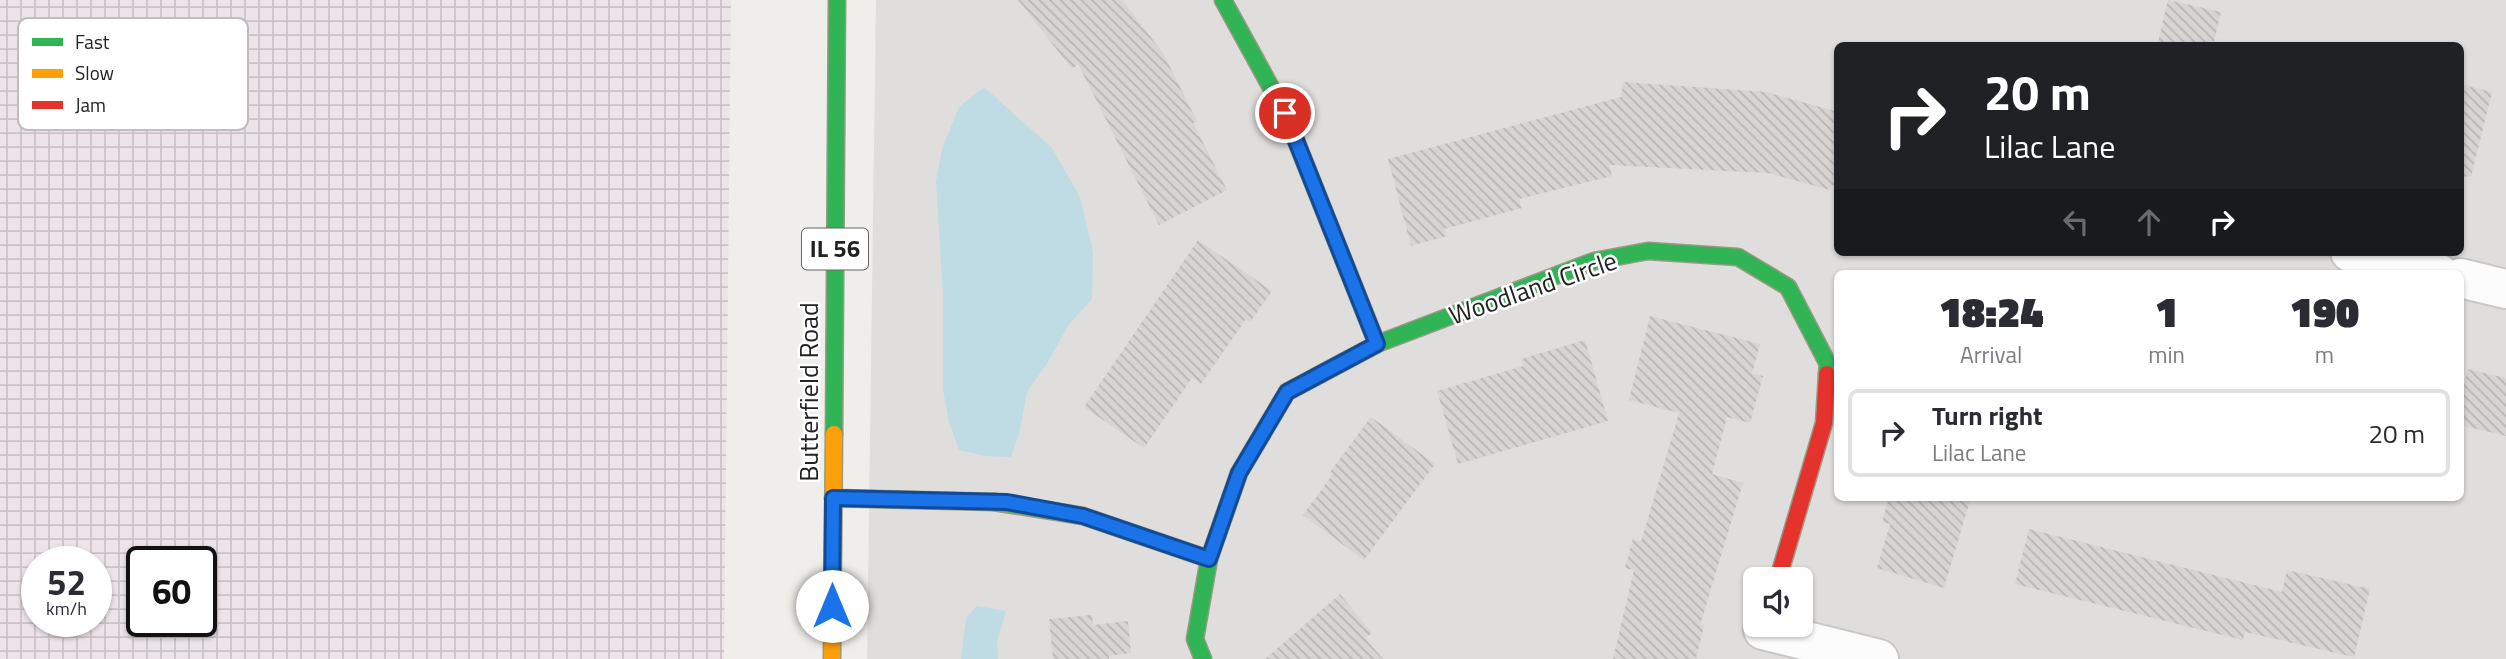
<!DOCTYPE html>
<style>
:root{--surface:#fff;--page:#f7f7f7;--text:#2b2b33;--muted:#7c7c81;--line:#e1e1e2}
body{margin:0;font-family:"Titillium Web",sans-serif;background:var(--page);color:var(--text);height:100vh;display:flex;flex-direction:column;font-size:26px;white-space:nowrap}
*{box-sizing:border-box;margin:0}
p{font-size:23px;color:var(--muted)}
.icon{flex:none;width:38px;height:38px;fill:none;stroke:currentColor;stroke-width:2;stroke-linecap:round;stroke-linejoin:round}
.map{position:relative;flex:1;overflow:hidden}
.sheet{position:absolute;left:1834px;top:270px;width:630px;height:231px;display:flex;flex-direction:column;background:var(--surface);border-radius:10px;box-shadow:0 2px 5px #0004}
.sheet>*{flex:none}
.top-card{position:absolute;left:1834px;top:42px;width:630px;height:214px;border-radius:10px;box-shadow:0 2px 5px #0004;background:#202124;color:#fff;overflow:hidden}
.controls{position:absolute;left:1743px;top:567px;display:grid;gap:14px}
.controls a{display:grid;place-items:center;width:70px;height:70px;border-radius:10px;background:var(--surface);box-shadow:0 2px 5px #0004;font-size:35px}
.speed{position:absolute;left:21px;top:546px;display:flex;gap:14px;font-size:35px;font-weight:700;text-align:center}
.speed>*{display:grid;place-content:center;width:91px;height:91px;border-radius:50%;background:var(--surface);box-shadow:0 2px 5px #0004;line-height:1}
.speed small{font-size:18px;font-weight:400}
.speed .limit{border:4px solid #111;border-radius:10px;background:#fff;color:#111}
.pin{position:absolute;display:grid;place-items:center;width:60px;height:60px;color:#fff;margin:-30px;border:4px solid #fff;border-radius:50%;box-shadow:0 2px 7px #0007}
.me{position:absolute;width:77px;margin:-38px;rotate:0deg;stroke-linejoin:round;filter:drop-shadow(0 0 5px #0008)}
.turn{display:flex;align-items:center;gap:24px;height:147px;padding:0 35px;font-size:32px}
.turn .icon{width:91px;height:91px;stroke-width:2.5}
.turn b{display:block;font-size:49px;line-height:60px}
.lanes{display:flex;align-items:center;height:66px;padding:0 35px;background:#0003;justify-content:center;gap:35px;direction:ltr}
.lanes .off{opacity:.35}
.eta{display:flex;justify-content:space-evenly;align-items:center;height:119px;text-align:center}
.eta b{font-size:42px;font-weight:800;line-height:49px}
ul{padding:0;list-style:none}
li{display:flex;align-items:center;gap:21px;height:88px;margin:0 14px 10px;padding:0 21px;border:4px solid var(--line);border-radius:10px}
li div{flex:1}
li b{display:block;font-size:26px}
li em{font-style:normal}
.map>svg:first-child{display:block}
.residential{fill:#dfdedc;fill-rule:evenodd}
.industrial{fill:url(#industrial-grid);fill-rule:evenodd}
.water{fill:#bfdbe3}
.building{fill:url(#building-back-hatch)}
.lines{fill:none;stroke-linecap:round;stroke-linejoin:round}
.street-casing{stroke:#c9c8c7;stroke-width:42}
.fast-casing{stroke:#999a82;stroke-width:19}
.slow-casing{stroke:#999a82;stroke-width:19}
.jam-casing{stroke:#999a82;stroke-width:19}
.street{stroke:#fdfcfc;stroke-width:38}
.fast{stroke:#30b455;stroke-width:16}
.slow{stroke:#ff9f0a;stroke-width:16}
.jam{stroke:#e5322d;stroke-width:16}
.route-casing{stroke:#114b97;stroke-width:18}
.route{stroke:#1a73e8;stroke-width:12}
.labels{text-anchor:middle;stroke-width:5;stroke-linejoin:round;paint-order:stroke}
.shield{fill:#fff;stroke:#646464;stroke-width:2}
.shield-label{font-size:24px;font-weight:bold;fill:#222}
.street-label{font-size:26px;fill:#222;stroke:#fff}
.key{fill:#fff;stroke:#bdbdbd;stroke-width:2}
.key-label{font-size:19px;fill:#222}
</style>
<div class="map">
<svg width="2506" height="659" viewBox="0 0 2506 659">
<defs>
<pattern id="industrial-grid" width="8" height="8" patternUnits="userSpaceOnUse" patternTransform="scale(1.75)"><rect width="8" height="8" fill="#ede4e9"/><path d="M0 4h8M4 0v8" fill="none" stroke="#cbc3c8"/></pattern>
<pattern id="building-back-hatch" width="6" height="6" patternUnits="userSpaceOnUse" patternTransform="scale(1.75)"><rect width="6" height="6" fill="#d7d4d2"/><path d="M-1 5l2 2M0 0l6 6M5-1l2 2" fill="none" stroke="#b8b6b4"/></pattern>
</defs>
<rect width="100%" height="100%" fill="#f0eeeb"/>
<path class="residential" d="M 876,0 L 2506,0 L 2506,659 L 867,659 ZM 1838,46 L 2460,46 L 2460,252 L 1838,252 ZM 1838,273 L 2460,273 L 2460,497 L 1838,497 ZM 1755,579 L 1801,579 L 1801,625 L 1755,625 Z"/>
<path class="industrial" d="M 0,0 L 731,0 L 724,659 L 0,659 ZM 37,562 L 96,562 L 96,621 L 37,621 ZM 142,562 L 201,562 L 201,621 L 142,621 Z"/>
<g class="water">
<path d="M 984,87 L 1052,148 L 1080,197 L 1093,252 L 1092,299 L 1069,324 L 1048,362 L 1027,392 L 1019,434 L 1011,457 L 985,456 L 959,450 L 949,422 L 943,390 L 943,294 L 936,181 L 942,149 L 959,107 Z"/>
<path d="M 977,606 L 1006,611 L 997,641 L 998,659 L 961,659 L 966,618 Z"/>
</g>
<g class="building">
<path d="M 1018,0 L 1122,0 L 1163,53 L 1197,121 L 1193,123 L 1227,190 L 1159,225 L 1078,64 L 1072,69 Z"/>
<path d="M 2168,0 L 2221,12 L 2213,46 L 2157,46 Z"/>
<path d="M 1623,82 L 1766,92 L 1838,112 L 1838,186 L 1832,185 L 1830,190 L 1768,173 L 1609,165 L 1612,176 L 1519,199 L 1522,208 L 1444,229 L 1447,236 L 1411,246 L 1388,159 L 1621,97 Z"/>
<path d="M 2460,84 L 2492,92 L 2471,177 L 2460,176 Z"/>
<path d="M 1198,240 L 1272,291 L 1250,322 L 1246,319 L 1201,384 L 1192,378 L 1144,448 L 1084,407 Z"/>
<path d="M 1650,316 L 1760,344 L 1752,374 L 1763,376 L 1750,423 L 1727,417 L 1712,474 L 1743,483 L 1700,625 L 1704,626 L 1696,659 L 1613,659 L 1634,570 L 1625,568 L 1633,539 L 1641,542 L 1679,413 L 1629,400 Z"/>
<path d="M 1585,340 L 1608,421 L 1458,464 L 1437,391 L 1523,366 L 1521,359 Z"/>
<path d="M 2468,369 L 2506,378 L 2506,436 L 2460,425 L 2460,399 Z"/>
<path d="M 1371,417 L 1435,464 L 1364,560 L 1303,515 L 1333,474 L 1330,472 Z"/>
<path d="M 1889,497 L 1971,497 L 1944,588 L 1877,568 L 1890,524 L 1882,522 Z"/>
<path d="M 2029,529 L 2282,592 L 2287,570 L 2370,589 L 2354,657 L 2245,632 L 2243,640 L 2015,584 Z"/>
<path d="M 1340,594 L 1372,633 L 1365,638 L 1383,659 L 1265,659 Z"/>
<path d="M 1092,615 L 1093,625 L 1128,621 L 1131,653 L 1109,656 L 1109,659 L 1053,659 L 1049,619 Z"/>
</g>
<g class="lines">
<defs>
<g id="street">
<path d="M 2350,252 L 2438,273"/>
<path d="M 2460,278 L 2506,289"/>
<path d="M 1763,630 L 1879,659"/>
</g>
<g id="fast">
<path d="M 1223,0 L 1285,113 L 1377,344"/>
<path d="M 834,434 L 837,0"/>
<path d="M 994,502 L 1083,516 L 1209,559"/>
<path d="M 1203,659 L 1195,639 L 1209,559 L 1239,473 L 1287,392 L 1377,344 L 1594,261 L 1648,251 L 1738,257 L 1788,287 L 1828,364 L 1827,374"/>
</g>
<path id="slow" d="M 832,659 L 834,434"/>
<g id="jam">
<path d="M 833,498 L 994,502"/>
<path d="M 1778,579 L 1824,423 L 1827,374"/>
</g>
</defs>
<use href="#street" class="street-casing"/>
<use href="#fast" class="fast-casing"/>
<use href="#slow" class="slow-casing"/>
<use href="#jam" class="jam-casing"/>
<use href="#street" class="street"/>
<use href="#fast" class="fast"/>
<use href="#slow" class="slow"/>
<use href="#jam" class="jam"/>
</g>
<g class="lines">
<defs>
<path id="route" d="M 832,606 L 833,498 L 1007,502 L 1083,516 L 1209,559 L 1239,473 L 1287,392 L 1377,344 L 1285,113"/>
</defs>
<use href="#route" class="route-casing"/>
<use href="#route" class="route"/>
</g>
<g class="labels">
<rect class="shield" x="802" y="228.5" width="66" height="41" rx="5"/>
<g class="shield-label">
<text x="835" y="257">IL 56</text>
</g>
<g class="street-label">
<text transform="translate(1533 288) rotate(-19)" y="9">Woodland Circle</text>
<text transform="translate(809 392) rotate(-90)" y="9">Butterfield Road</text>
</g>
</g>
<rect x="18" y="18" width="230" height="112" rx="10" class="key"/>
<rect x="32" y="38" width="31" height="8" fill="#30b455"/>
<rect x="32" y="69" width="31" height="9" fill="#ff9f0a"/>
<rect x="32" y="101" width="31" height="8" fill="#e5322d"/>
<g class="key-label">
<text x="75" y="49">Fast</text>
<text x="75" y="80">Slow</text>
<text x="75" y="112">Jam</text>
</g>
</svg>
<div class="controls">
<a><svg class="icon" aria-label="sound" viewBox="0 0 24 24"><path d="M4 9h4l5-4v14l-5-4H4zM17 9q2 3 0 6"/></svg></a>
</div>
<div class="speed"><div>52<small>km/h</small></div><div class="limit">60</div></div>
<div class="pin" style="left:1285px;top:113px;background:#d93025"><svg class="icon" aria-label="arrive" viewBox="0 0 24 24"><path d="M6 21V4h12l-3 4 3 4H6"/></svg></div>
<svg class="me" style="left:832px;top:606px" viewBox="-20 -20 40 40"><circle r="19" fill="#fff"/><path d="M0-13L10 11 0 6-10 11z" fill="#1a73e8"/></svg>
<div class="top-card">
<div class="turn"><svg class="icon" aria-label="right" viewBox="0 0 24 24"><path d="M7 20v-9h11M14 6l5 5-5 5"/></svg><div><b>20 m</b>Lilac Lane</div></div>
<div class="lanes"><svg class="icon off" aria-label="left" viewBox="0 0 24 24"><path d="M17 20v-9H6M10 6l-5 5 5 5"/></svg><svg class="icon off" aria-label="ahead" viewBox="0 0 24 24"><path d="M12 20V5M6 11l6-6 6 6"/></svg><svg class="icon" aria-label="right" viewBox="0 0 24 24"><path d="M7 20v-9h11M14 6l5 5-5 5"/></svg></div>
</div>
<section class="sheet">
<div class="eta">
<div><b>18:24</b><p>Arrival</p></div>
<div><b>1</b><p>min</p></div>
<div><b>190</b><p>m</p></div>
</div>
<ul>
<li><svg class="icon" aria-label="right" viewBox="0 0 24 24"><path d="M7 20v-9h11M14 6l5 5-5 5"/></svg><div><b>Turn right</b><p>Lilac Lane</p></div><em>20 m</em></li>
</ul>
</section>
</div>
